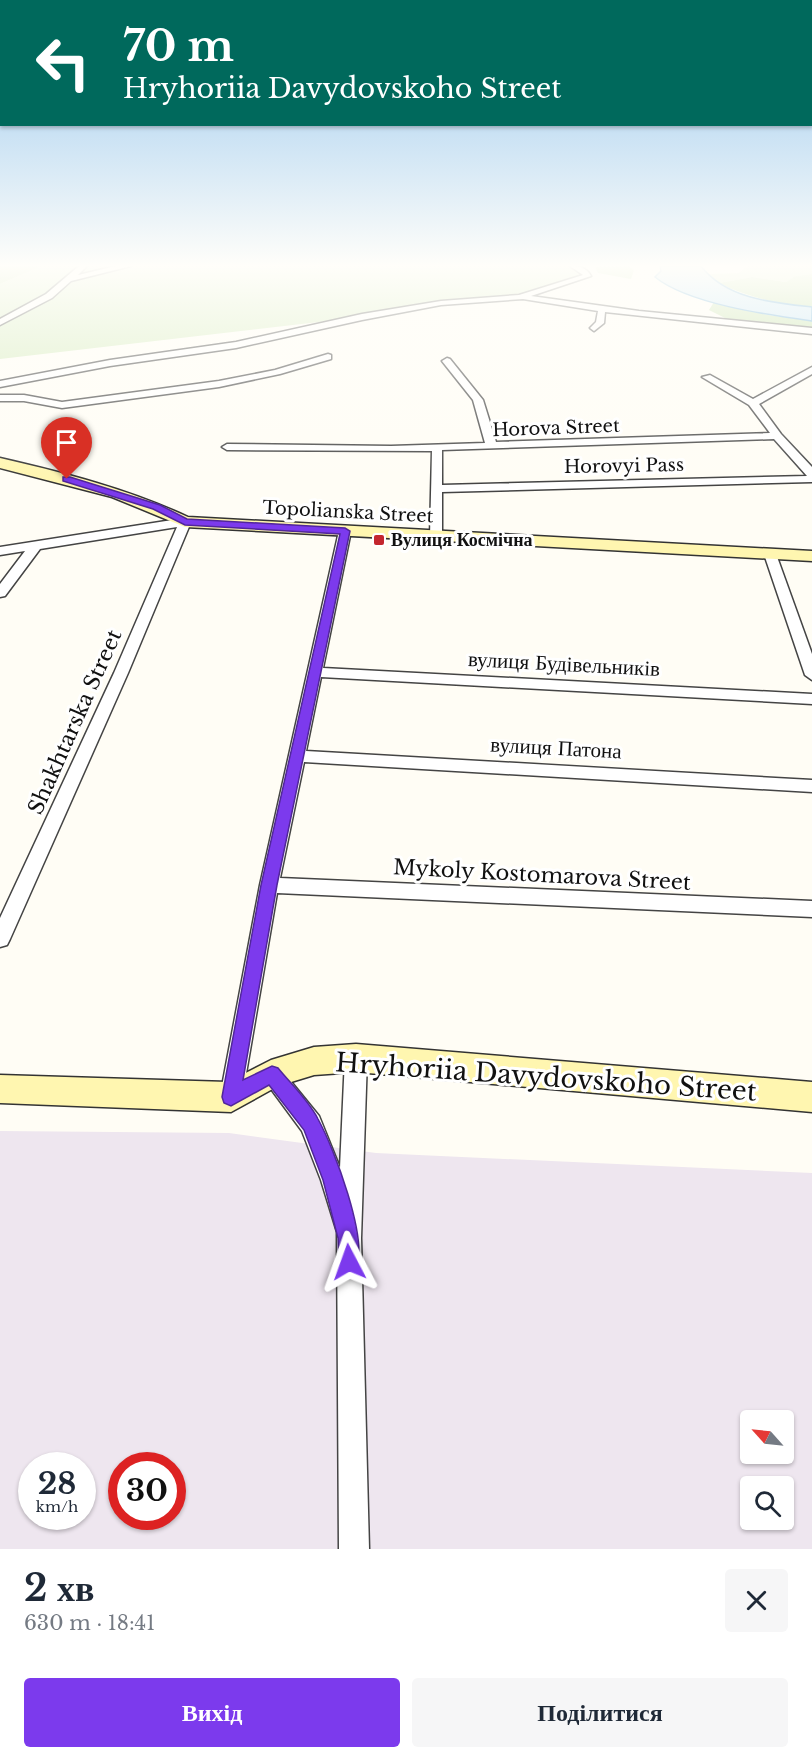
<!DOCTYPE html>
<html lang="uk">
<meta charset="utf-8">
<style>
:root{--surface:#fff;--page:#f6f6f7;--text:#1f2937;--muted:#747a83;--accent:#7c3aed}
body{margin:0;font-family:"Libre Baskerville",serif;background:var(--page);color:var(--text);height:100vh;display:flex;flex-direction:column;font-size:22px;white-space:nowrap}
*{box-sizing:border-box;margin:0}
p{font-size:20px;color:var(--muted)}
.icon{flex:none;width:33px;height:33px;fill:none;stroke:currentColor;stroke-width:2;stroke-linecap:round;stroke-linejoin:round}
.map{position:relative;height:1549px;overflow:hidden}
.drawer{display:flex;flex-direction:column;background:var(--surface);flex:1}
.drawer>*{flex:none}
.banner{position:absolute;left:0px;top:0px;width:813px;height:126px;box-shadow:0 2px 4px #0004;background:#00695c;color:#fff;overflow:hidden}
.needle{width:39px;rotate:297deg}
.fabs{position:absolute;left:740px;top:1410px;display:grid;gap:12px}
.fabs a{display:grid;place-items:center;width:54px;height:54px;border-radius:6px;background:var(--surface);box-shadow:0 2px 4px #0004;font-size:30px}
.speed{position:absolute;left:18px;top:1452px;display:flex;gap:12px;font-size:30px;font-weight:700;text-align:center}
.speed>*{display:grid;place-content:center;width:78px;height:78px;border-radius:50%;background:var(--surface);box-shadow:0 2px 4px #0004;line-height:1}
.speed small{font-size:15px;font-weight:400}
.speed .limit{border:9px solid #d22;background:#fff;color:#111}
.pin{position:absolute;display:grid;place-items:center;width:51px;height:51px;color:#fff;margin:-62px -26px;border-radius:50% 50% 50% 0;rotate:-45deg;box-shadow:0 0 6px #0007}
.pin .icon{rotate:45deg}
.me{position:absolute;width:66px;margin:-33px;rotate:356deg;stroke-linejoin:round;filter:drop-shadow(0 0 4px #0008)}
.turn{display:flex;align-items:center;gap:21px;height:126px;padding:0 24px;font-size:27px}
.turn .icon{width:78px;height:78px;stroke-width:2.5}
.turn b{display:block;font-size:42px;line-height:51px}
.round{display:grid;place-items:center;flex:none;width:63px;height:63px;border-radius:6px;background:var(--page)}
.headline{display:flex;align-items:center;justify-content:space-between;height:102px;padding:0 24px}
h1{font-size:36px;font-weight:700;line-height:45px}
.primary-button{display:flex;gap:12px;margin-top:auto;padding:12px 24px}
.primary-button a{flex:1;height:69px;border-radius:6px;background:var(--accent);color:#fff;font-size:24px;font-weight:700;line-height:69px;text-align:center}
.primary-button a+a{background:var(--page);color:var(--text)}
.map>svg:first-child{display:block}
.industrial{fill:#eee6ef;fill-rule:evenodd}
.green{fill:#d5ebbd}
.forest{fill:#b9dc9c}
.water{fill:#b9e0f7;stroke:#3f96cf;stroke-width:1.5}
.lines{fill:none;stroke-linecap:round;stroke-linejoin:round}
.street-casing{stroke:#444;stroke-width:3}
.secondary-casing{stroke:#333;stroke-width:3}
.street{fill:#fff;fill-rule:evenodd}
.secondary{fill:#fff6b0;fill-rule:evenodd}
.route{fill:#7c3aed;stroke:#51269a;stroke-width:1.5}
.poi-dot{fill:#c4262e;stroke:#fff;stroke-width:2}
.labels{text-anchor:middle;stroke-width:6;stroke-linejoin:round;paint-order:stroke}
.far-street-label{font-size:18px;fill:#111;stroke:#fff}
.far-poi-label{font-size:18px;font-weight:bold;fill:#111;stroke:#fff;text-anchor:start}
.street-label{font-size:21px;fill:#111;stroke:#fff}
.near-street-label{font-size:26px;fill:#111;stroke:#fff}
</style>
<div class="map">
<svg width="812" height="1549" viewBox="0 0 812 1549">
<rect width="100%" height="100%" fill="#fffdf5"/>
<path class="industrial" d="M 0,1131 L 229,1133 L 376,1153 L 812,1173 L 812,1549 L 0,1549 ZM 750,1420 L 783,1420 L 783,1454 L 750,1454 ZM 32,1466 L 82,1466 L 82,1516 L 32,1516 ZM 122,1466 L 172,1466 L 172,1516 L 122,1516 ZM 750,1486 L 783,1486 L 783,1520 L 750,1520 Z"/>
<g class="green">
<path d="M 42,266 L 573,266 L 585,272 L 585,278 L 530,295 L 441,303 L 362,317 L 0,359 L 0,284 Z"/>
<path d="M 747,266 L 812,266 L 812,274 L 795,276 L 786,282 L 752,277 L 719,283 L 707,274 L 739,273 Z"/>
</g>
<g class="forest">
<path d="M 0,266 L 42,266 L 0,284 Z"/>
<path d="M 629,266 L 634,270 L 631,279 L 598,273 L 595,267 Z"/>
<path d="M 812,274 L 812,307 C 779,304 749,298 719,283 L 752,277 L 786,282 L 795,276 Z"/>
<path d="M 714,302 L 768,315 L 812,321 L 812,330 L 729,320 L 709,310 Z"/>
</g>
<path class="water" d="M 660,266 L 701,266 C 726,299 774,303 812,307 L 812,321 C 769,315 688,304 655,277 L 661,271 Z"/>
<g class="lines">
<defs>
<g id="street">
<path d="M 79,266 L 87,266 L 78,275 L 116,266 L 131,266 L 71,281 L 52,298 L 0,325 L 0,319 L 46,294 Z"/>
<path d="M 570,266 C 579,266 586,267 591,276 L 531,296 L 639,311 L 812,328 L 812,334 L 605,312 L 604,323 L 594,331 L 590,328 L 596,322 L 598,311 L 523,299 L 441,305 L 362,320 L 236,348 L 110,366 L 0,387 L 0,381 L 110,360 L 236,342 L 362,314 L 441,301 L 519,295 L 583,275 Z"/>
<path d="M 328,354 L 331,355 L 331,359 L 280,374 L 219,387 L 62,408 L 24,401 L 0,401 L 0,395 L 24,395 L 62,402 L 219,381 L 275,370 Z"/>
<path d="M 447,358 L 450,359 L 483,400 L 496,442 L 770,433 L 749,405 L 702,377 L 710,375 L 753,399 L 812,367 L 812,374 L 759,404 L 781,434 L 812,467 L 812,482 L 442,492 L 442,536 L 436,540 L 430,536 L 432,451 L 227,450 L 222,447 L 227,444 L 391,446 L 485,443 L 473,400 L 442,361 ZM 774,439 L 807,476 L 442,485 L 442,450 Z"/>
<path d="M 185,518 L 191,522 L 128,673 L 10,939 L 7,945 L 0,947 L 0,918 L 114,673 L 177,527 L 40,549 L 5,596 L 0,597 L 0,584 L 25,551 L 0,555 L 0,547 Z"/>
<path d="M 345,527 L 351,531 L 323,668 L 812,694 L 812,704 L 321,677 L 306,751 L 812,780 L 812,792 L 304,762 L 280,878 L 812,901 L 812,917 L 277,893 L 242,1097 L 239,1105 L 231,1108 L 223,1105 L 220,1097 L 260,885 L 339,531 Z"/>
<path d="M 770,550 L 776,554 L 812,654 L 812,680 L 805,675 L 764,554 Z"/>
<path d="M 356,1048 L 364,1051 L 367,1058 L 361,1238 L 369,1549 L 339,1549 L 337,1232 L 321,1180 L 302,1131 L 260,1074 L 263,1067 L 271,1064 L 279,1067 L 319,1116 L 340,1168 L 345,1058 L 348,1051 Z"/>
</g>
<g id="secondary">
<path d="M 0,458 C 65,473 128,489 188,517 L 812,551 L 812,561 L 185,527 L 112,497 L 0,468 Z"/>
<path d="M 356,1044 L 812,1082 L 812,1112 L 356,1072 L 314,1075 L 278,1086 L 231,1112 L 0,1103 L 0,1075 L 228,1082 L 271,1060 L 314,1047 Z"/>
</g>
</defs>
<use href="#street" class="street-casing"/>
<use href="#secondary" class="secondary-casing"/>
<use href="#street" class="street"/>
<use href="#secondary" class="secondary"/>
</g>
<linearGradient id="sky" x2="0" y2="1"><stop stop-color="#95c6ee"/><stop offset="0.55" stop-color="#fffefa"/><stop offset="1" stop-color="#fffefa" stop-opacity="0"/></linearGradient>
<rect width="812" height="483" fill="url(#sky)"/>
<path class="route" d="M 63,477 L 70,477 L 160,505 L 187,519 L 345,528 L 350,531 L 277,885 L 243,1080 L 272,1066 L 278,1068 C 291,1084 309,1101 318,1119 C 334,1148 369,1240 356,1269 L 349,1272 L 342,1269 L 339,1262 L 338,1238 L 323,1180 L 304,1130 L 269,1085 L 231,1106 L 224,1103 L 222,1097 L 261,885 L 340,534 L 185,525 L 153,509 L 63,481 Z"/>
<rect class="poi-dot" x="373" y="534" width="12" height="12" rx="3"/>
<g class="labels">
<g class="far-street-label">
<text transform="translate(556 428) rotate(-2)" y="6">Horova Street</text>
<text transform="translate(624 466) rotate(-1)" y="6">Horovyi Pass</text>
<text transform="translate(348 512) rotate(3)" y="6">Topolianska Street</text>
</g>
<g class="far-poi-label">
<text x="391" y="546">Вулиця Космічна</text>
</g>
<g class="street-label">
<text transform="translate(564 664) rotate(3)" y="7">вулиця Будівельників</text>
<text transform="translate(75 722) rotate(-66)" y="7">Shakhtarska Street</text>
<text transform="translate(556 748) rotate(3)" y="7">вулиця Патона</text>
<text transform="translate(542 875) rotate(3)" y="7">Mykoly Kostomarova Street</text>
</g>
<g class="near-street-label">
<text transform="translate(546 1077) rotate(4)" y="9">Hryhoriia Davydovskoho Street</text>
</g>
</g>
</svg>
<div class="fabs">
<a><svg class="needle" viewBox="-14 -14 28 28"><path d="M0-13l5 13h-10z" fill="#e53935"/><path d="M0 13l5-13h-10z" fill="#747a83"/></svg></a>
<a><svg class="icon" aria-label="search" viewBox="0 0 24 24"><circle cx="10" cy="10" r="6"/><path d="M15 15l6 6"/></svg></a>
</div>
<div class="speed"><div>28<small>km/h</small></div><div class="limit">30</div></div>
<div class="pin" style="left:67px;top:479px;background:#d93025"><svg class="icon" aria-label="arrive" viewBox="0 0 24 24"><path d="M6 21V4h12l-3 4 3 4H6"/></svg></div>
<svg class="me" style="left:349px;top:1262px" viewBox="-20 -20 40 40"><path d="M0-17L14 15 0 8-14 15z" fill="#7c3aed" stroke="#fff" stroke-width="4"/></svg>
<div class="banner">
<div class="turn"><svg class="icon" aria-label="left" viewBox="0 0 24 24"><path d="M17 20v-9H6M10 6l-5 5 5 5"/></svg><div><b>70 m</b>Hryhoriia Davydovskoho Street</div></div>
</div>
</div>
<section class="drawer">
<div class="headline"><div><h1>2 хв</h1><p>630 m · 18:41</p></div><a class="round"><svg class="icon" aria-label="close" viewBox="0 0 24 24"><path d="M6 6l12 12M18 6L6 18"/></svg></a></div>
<div class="primary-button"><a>Вихід</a><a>Поділитися</a></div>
</section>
